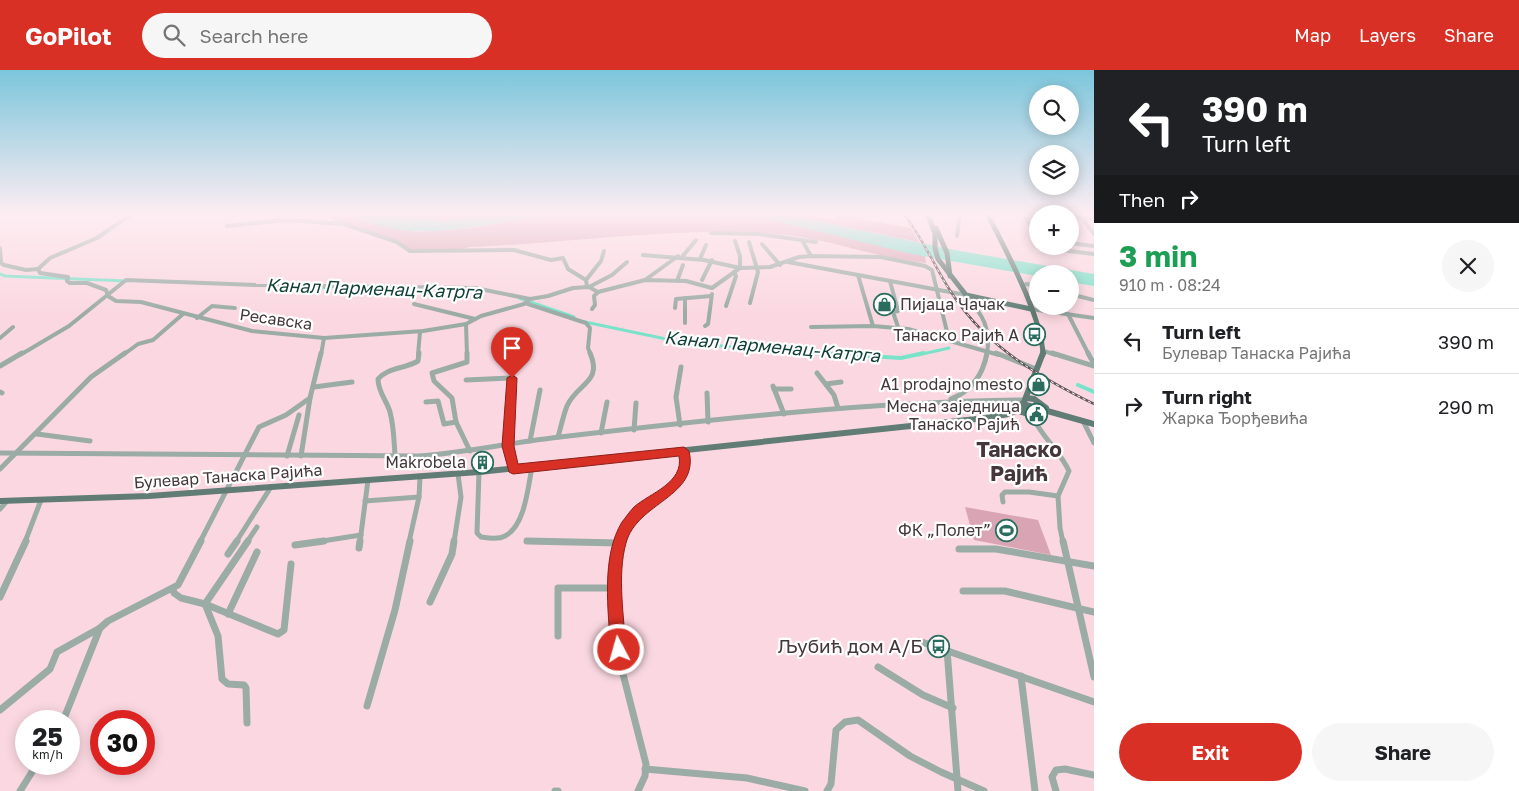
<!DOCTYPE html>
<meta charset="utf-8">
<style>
:root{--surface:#fff;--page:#f6f6f6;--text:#202124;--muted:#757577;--line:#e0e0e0;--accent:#d93025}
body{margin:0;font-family:"Golos Text",sans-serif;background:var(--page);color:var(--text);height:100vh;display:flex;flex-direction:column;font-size:19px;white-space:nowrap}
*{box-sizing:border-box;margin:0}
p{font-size:16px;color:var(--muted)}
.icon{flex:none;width:28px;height:28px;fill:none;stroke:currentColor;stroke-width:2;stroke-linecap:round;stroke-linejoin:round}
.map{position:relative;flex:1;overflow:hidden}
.details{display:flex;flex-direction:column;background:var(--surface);width:425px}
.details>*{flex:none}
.hud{background:#202124;color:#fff;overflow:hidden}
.fabs{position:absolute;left:1029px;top:15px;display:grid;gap:10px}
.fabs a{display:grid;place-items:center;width:50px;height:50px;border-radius:50%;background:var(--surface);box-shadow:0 2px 12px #0003;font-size:25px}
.speed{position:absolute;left:15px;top:640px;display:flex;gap:10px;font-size:25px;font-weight:700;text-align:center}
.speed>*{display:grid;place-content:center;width:65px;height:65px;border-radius:50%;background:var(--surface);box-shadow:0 2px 12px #0003;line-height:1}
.speed small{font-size:12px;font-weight:400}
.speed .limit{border:8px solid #d22;background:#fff;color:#111}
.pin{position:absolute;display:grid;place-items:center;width:42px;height:42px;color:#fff;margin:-51px -21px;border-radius:50% 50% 50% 0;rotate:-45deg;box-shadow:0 0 5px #0007}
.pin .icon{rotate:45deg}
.me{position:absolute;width:55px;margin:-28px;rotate:354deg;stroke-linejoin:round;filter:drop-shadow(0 0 4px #0008)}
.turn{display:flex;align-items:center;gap:18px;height:105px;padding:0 25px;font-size:22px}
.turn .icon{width:65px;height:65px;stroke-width:2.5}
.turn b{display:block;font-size:35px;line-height:42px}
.then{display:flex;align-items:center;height:48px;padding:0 25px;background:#0003;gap:10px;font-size:19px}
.round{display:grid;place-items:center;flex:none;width:52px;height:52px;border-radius:26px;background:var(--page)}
.head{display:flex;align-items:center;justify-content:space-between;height:85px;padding:0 25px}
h1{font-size:30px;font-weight:700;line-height:38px;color:#1e9e55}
.action{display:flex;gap:10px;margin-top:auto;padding:10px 25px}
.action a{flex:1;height:58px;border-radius:30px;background:var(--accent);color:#fff;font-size:20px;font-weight:700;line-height:58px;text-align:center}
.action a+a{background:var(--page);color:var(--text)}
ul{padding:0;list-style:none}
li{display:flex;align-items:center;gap:15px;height:65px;padding:0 25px;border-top:1px solid var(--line)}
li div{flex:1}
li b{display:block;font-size:19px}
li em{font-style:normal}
header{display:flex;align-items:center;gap:30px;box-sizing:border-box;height:70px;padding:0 25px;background:var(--accent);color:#fff}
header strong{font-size:24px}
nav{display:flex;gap:28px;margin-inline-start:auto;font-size:18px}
.search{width:350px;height:45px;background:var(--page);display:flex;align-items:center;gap:12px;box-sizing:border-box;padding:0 18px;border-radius:28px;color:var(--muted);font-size:19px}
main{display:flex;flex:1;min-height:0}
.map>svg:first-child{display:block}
.green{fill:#d9a5b4}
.water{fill:#7ae2c9}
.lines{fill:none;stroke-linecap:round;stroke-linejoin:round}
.canal-far1{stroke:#7ae2c9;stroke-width:3}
.canal{stroke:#7ae2c9;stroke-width:4}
.minor-far2{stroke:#9baba6;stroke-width:4}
.minor-far1{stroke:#9baba6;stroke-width:5}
.minor{stroke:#9baba6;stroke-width:7}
.major-far1{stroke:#607c74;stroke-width:5}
.major{stroke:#607c74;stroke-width:6}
.rail-casing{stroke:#655459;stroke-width:2.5}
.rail{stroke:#fff;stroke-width:1;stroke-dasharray:3;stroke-linecap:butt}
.route{fill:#d93025;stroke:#8d1f18}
.labels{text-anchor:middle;stroke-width:4.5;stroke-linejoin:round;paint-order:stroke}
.poi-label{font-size:16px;fill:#44363a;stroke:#fff;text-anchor:end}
.street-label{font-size:16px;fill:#44363a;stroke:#fff}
.water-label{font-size:18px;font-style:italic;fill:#0f3f35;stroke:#fff}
.near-poi-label{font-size:19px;fill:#44363a;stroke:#fff;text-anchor:end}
.district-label{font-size:21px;font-weight:bold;fill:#44363a;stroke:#fff}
</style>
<header>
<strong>GoPilot</strong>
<div class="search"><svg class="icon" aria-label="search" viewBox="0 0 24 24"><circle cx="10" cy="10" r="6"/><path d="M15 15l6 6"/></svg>Search here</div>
<nav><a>Map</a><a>Layers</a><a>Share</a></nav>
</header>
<main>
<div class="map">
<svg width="1094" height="721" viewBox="0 0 1094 721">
<rect width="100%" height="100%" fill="#fbd8e1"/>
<g class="green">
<path d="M 327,143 L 349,143 L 363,151 L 417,162 L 472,158 L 532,147 L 578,144 L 742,143 L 925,186 L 926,193 C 876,188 827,168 777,164 C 674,156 571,173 469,177 L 455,181 L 410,181 L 397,172 L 356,159 Z"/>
<path d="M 390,143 L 500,143 L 445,151 Z"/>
<path d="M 778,143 L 794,143 L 803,147 L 807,144 L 835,150 L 837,144 L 911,158 L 919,172 Z"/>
<path d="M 965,437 L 1038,450 L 1051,485 L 974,470 Z"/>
</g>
<g class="water">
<path d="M 349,143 L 390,143 L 445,151 L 500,143 L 592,143 C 572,144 551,145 531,148 C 469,156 409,176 349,143 Z"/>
<path d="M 742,143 L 778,143 L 960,181 L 1094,204 L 1094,216 L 1070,212 L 1070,204 L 1038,204 L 1037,206 L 912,184 Z"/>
</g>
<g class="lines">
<g class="canal-far1">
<path d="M 0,204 L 5,206 L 126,211"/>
<path d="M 288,217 L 331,218"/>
<path d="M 519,228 L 574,247"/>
<path d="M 585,252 L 685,273 L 833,285"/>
<path d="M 918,285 L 949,278"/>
</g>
<g class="canal">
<path d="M 817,283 L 901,288 L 924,283"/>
<path d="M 1078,315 L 1094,322"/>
</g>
<g class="minor-far2">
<path d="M 327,143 L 344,154 L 397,172 L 410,181 L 514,180 L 551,190 L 563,188 L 568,199 L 586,210 L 587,217"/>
<path d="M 1048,143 L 1050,144"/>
<path d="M 1070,146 L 1094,149"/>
<path d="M 1082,148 L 1094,164"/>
<path d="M 1026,149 L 1038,167"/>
<path d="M 227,156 L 287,150 L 344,154"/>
<path d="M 711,163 L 759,164 L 816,172"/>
<path d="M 957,166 L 960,143"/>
<path d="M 802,170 L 811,186"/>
<path d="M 749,172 L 758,202 L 750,233"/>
<path d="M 1070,173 L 1094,176"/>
<path d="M 762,174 L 780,195"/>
<path d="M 0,178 L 1,193 L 4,195 L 26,200 L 38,199"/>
<path d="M 1044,178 L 1094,184"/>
<path d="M 643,185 L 704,190 L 740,198 L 740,186 L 735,171"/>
<path d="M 682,187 L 696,170"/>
<path d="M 700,189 L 706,175"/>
<path d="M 788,192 L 966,225 C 983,246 991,257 987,285"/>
<path d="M 38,199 L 40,203 L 68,207 L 67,211 L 70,213 L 87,213 L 106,220 L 108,226 L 116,231 L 141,232 L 252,261 L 324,268 L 423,261 L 466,254 L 481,246 L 524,234 L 530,229 L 548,226 L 573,218 L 589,217 L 598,222 L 645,210 L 686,211 L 712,218 L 740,198 L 770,197 L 799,187 L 811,186 L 881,187 L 925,196 L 932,200 L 949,270"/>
<path d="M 38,199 L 50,188 L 97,168 L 133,143"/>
<path d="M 858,205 L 873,256"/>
<path d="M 586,210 L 601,191 L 604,181"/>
<path d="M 645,210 L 678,186"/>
<path d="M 702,210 L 712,190"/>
<path d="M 677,211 L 683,195"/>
<path d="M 890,211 L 898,241 L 893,242 L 898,257"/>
<path d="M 1026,214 L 1038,216"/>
<path d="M 589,217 L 612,205 L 627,192"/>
<path d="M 1070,224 L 1094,230"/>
<path d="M 685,228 L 685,253"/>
<path d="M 525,233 L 586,253 L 590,258 L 588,278 L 591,285"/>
<path d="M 414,234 L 475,249"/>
<path d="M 726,236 L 736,206 L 734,202"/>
<path d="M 675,238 L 676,229 L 711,226"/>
<path d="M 592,239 L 595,235 L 594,226 L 598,222"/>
<path d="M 1031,239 L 1094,248"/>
<path d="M 1068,244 L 1089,285"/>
<path d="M 197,248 L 212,236 L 235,238"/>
<path d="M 466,254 L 467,285"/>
<path d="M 705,256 L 708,254 L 712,224"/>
<path d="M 811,257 L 873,256 L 908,259 L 999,285"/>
<path d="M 0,268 L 13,257"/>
<path d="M 1044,281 L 1056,285"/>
<path d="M 20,285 L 69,256 L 126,210 L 256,215 L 475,218 L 530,229"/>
<path d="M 123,285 L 138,274 L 153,270 L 183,244"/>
<path d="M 321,285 L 324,268"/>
<path d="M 418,285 L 420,262"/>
</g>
<g class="minor-far1">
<path d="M 467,283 L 467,292 L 432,303 L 434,311 L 452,328 L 456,352 L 470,381"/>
<path d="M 996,283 L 1036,299"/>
<path d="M 1052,283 L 1094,296"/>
<path d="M 1088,283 L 1094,294"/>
<path d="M 0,296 L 22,283"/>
<path d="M 513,296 L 508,376 L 513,399"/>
<path d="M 817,303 L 834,325 L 838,338"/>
<path d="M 466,310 L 512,308"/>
<path d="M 826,314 L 841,312"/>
<path d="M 773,316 L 784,344"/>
<path d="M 314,317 L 352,312"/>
<path d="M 774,319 L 791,319"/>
<path d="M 0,322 L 2,323"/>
<path d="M 707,323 L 708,352"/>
<path d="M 951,329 C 971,321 983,305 987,283"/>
<path d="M 426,332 L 438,331 L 444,354 L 456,352"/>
<path d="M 1030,337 C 1036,363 1058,377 1069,401 L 1058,426 L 1060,458 L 1063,472"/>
<path d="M 1083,351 L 1094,373"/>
<path d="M 680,355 L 676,327 L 681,297"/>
<path d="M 634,360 L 636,333"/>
<path d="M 601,363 L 607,332"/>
<path d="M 37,364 L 90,371"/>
<path d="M 558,367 C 561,357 563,346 567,336 C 577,313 603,313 590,283"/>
<path d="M 530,371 L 540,320"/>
<path d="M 0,383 L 418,386 C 466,383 513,372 560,367 C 714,349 869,332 1024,330"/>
<path d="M 287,386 L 299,345"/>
<path d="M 301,386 L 310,328"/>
<path d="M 395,386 C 394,371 394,357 390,342 C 387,331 378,322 378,309 C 388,297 405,299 418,291 L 419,283"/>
<path d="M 0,399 L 91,307 L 125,283"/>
<path d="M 479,402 L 477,463 L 481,467 C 488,468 498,470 505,466 C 525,456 528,417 532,397"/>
<path d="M 365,431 L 419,427"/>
<path d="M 1003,432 L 1002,425 L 1005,422 L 1029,422 L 1058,426"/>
<path d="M 0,439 L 7,431"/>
<path d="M 527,471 L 566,472"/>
<path d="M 25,472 L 41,430"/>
<path d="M 200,472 L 259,357 L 286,345 L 310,328 L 321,283"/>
<path d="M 236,472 L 271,417"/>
<path d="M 247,472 L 257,457"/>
<path d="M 316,472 L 361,465"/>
<path d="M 360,472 L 368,410"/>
<path d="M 409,472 L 419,427 L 420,407"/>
<path d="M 454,472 L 461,427 L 458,404"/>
<path d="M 620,472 C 624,461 629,450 638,441 C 659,420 689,419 683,381"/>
</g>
<g class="minor">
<path d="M 527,471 L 619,473"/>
<path d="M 621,471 L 616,497 L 618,571 L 623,604 L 646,694 L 645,706 L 638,721"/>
<path d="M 1063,471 L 1094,607"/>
<path d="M 295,475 L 324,471"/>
<path d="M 359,478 L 360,471"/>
<path d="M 959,479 L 996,479 L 1094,496"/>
<path d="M 228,484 L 237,471"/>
<path d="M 173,519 L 174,523 L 181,528 L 205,534 L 278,564 L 284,560 L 291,494"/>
<path d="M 963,521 L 1005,521 L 1094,542"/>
<path d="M 0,527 L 26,471"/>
<path d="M 430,532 L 452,484 L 454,471"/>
<path d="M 228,544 L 257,482"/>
<path d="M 558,566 L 558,518 L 615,518"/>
<path d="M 919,571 L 1094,632"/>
<path d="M 947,580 L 958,721"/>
<path d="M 878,597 L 923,625 L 953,638"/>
<path d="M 1021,606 L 1035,721"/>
<path d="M 367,636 L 395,540 L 410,471"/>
<path d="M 0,640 L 50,599 L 57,582 L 100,558"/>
<path d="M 63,651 L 100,558 L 108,551 L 178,515 L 201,471"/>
<path d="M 247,653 L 246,618 L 244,615 L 228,614 L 222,609 L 218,566 L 205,534 L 248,471"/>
<path d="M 645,699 L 747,708 L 805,721"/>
<path d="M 20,721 L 37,694"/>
<path d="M 555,721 L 558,721"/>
<path d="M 827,721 L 831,714 L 836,660 L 845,652 L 858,650 L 910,686 L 941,702 L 984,721"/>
<path d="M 1056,721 L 1052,707 L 1056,700 L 1065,699 L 1094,705"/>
</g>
<g class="major-far1">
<path d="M 927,143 L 935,163 L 935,178 L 938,189 L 966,225 L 1031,239"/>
<path d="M 987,143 C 1005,179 1042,246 1043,285"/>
<path d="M 936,158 L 947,183 L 950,206"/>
</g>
<g class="major">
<path d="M 1026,328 L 1034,329 L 1046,338"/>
<path d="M 1026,335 L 1094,354"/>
<path d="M 1016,340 L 1024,332 L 1043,283"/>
<path d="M 1018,341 L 1031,345"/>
<path d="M 0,431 L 149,426 L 479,402 L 986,348 L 1008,344 L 1029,336"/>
</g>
<defs>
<path id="rail" d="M 903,143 C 924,169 936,201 955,228 C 989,278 1041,308 1094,334"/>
</defs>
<use href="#rail" class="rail-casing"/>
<use href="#rail" class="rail"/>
</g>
<linearGradient id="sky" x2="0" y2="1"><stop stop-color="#7cc6dc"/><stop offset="0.59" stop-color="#fdedf2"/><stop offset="1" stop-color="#fdedf2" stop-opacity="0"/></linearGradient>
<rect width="1094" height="244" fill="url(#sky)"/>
<path class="route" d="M 512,305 L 517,308 L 514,376 L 518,394 L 684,377 L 689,381 C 700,427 637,432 626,473 C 617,505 624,547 626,580 L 624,585 L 619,587 L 613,585 L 611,580 C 608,541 601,486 622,452 C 626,447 630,441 634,437 C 650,423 684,413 679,386 L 513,404 L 509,402 L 502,376 L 507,308 Z"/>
<defs>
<symbol id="shop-ring" viewBox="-11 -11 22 22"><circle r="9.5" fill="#fff" stroke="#2a6d5e" stroke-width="1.5"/><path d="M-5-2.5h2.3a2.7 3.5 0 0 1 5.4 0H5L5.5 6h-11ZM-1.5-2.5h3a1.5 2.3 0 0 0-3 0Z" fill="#2a6d5e"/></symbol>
<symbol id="bus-ring" viewBox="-11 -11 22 22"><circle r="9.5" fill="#fff" stroke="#2a6d5e" stroke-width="1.5"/><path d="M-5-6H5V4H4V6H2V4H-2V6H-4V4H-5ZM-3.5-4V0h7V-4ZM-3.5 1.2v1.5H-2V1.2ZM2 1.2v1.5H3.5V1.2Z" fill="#2a6d5e"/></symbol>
<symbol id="civic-ring" viewBox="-11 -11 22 22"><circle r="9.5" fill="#fff" stroke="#2a6d5e" stroke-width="1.5"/><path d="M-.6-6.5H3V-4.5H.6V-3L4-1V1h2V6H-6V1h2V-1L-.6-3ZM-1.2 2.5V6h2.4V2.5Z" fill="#2a6d5e"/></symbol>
<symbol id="building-ring" viewBox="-11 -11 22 22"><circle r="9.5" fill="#fff" stroke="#2a6d5e" stroke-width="1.5"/><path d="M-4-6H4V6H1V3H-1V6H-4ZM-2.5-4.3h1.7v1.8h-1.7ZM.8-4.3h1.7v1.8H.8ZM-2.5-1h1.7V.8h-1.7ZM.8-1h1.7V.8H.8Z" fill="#2a6d5e"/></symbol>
<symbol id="stadium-ring" viewBox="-11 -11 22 22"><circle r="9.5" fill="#fff" stroke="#2a6d5e" stroke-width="1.5"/><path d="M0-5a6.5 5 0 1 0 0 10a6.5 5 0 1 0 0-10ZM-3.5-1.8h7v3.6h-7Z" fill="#2a6d5e"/></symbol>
</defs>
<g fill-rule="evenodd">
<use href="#shop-ring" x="872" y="222" width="25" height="25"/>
<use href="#bus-ring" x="1022" y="252" width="25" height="25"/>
<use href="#shop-ring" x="1026" y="302" width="25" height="25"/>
<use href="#civic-ring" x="1024" y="332" width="25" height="25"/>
<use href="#building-ring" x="470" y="380" width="25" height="25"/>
<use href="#stadium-ring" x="994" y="448" width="25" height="25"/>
<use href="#bus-ring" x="926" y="564" width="25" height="25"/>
</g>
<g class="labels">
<g class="poi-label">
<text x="900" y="240" text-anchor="start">Пијаца Чачак</text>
<text x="1019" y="271">Танаско Рајић А</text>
<text x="1023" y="320">A1 prodajno mesto</text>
<text x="1020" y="342">Месна заједница<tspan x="1020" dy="18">Танаско Рајић</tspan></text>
<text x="466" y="398">Makrobela</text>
<text x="991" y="466">ФК „Полет”</text>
</g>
<g class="street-label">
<text transform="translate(276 249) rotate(8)" y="6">Ресавска</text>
<text transform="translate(228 406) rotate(-4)" y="6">Булевар Танаска Рајића</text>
</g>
<g class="water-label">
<text transform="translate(374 219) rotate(2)" y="6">Канал Парменац-Катрга</text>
<text transform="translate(772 277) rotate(5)" y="6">Канал Парменац-Катрга</text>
</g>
<g class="near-poi-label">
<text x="923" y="583">Љубић дом А/Б</text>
</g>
<g class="district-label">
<text x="1019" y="387">Танаско<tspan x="1019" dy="24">Рајић</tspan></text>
</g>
</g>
</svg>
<div class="fabs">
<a><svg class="icon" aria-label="search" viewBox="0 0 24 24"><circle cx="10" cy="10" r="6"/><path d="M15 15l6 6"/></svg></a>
<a><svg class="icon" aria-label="layers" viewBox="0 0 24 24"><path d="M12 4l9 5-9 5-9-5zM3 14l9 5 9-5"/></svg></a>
<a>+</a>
<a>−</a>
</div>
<div class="speed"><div>25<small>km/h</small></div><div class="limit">30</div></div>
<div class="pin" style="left:512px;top:308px;background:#d93025"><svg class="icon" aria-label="arrive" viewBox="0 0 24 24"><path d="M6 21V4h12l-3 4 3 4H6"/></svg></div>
<svg class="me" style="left:619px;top:580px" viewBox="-20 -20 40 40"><circle r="17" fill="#d93025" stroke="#fff" stroke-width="3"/><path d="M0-11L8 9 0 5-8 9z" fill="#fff"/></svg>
</div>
<section class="details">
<div class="hud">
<div class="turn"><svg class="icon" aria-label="left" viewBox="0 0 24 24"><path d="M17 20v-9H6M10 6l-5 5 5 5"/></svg><div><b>390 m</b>Turn left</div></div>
<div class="then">Then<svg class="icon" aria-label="right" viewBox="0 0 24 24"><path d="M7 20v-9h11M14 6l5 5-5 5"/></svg></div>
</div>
<div class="head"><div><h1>3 min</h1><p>910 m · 08:24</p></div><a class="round"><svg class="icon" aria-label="close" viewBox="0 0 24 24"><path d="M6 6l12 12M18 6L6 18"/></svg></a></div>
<ul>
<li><svg class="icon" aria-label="left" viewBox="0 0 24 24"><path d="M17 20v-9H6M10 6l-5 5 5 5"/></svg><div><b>Turn left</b><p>Булевар Танаска Рајића</p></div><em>390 m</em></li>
<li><svg class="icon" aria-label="right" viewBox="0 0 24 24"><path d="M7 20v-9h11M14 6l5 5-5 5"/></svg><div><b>Turn right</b><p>Жарка Ђорђевића</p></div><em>290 m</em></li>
</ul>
<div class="action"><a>Exit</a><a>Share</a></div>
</section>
</main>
